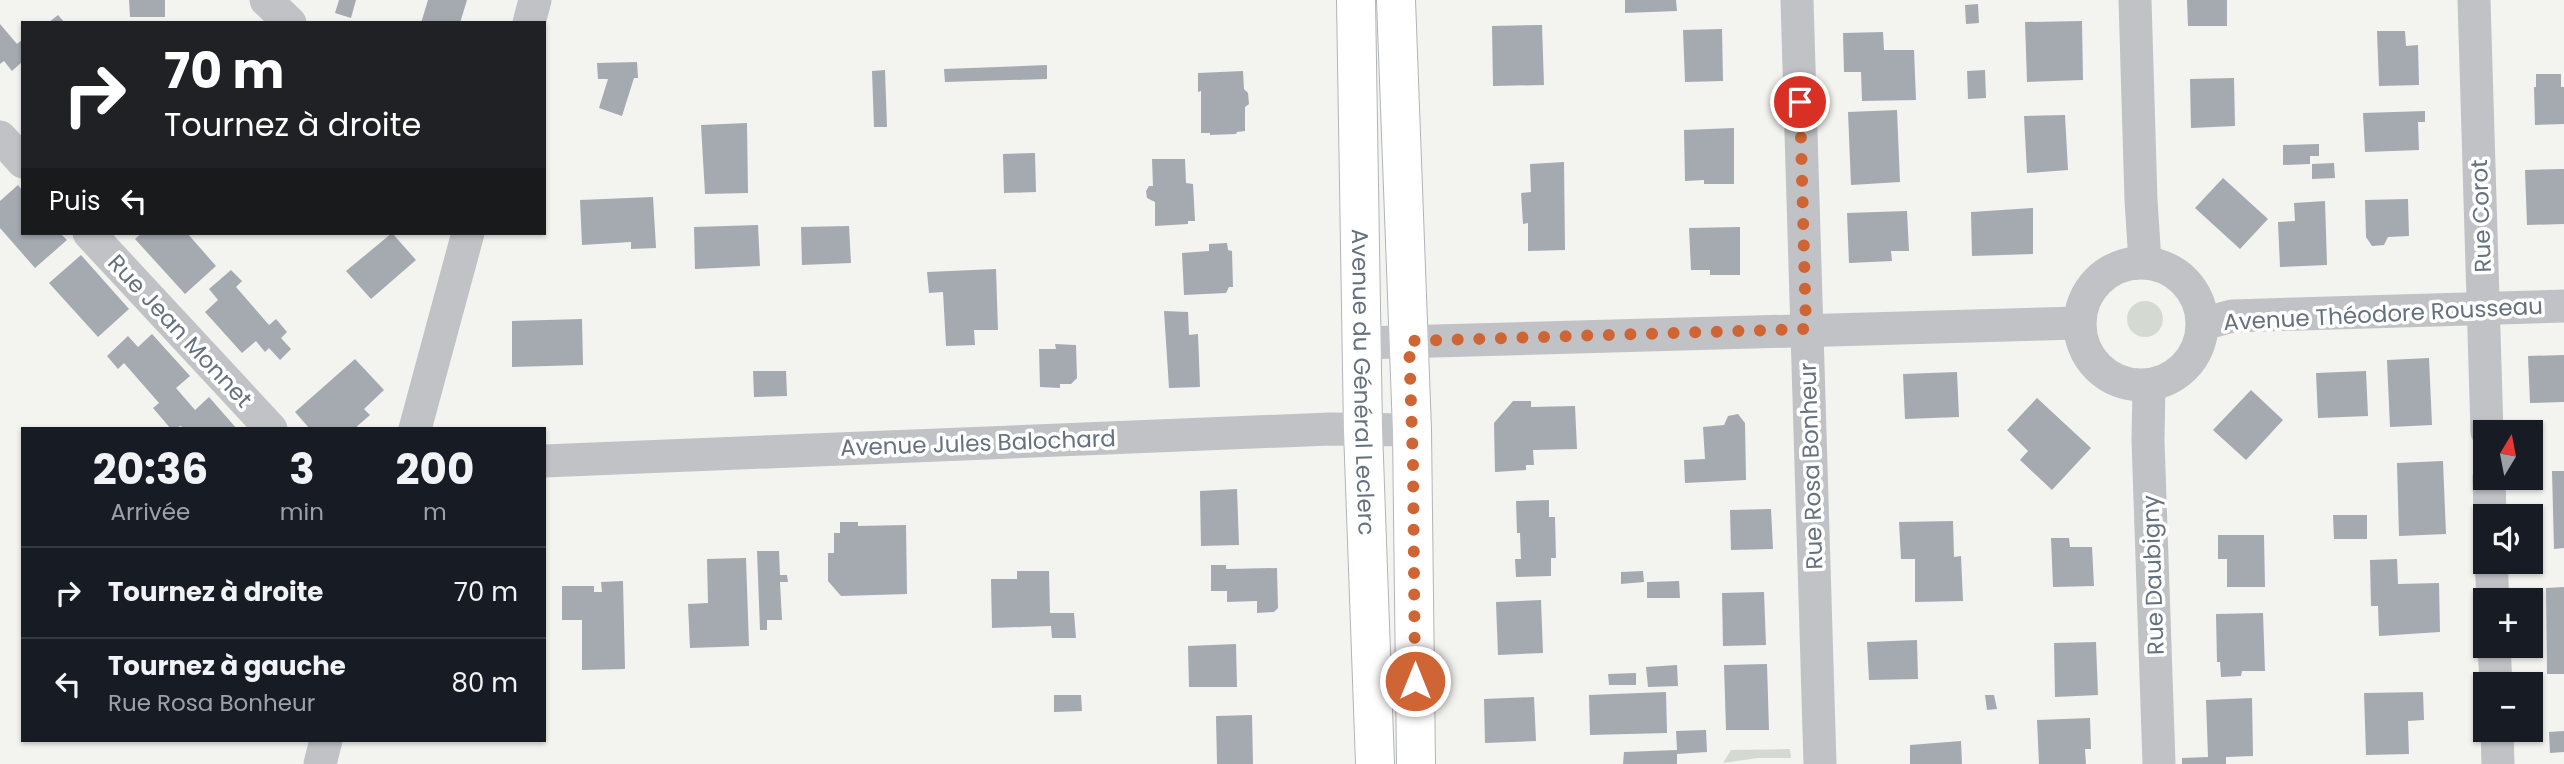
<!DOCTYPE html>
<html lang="fr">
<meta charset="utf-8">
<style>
:root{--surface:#171b24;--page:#242831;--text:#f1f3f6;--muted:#9ea1a6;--line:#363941}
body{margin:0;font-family:Poppins,sans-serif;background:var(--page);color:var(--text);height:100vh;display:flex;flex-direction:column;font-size:26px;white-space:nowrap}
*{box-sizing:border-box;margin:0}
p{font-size:23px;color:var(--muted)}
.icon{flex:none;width:38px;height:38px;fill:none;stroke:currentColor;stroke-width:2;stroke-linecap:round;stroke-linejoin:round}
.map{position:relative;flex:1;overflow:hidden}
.drawer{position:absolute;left:21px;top:427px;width:525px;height:315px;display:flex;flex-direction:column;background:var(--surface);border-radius:0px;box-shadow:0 2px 5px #0004}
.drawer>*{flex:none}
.hud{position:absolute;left:21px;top:21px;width:525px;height:214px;border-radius:0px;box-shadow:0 2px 5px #0004;background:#202124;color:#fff;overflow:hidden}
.needle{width:46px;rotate:10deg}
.tools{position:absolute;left:2473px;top:420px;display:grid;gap:14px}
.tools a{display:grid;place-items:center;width:70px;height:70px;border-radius:0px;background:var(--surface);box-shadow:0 2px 5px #0004;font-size:35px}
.pin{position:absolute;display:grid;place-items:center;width:60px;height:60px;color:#fff;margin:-30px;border:4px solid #fff;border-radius:50%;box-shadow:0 2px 7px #0007}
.me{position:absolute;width:77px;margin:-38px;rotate:0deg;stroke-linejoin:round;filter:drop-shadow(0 0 5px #0008)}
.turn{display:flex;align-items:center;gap:24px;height:147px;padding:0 28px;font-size:32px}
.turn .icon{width:91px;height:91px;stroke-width:2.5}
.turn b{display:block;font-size:49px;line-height:60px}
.then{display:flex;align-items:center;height:66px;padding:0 28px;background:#0003;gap:14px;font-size:26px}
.eta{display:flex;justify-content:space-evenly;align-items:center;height:119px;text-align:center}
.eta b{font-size:42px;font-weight:700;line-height:49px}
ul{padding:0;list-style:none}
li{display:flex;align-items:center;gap:21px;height:91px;padding:0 28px;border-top:2px solid var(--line)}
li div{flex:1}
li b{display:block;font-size:26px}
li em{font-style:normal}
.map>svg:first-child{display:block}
.green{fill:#d4dad2}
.building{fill:#a4aab0}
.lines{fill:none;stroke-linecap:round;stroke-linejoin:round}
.primary-casing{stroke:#b1b4b8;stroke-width:40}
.minor{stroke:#c0c2c5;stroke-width:33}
.primary{stroke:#fff;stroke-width:38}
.route{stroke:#cf6534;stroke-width:12;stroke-dasharray:0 21.6}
.labels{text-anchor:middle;stroke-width:7;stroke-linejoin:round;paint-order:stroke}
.street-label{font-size:23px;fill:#66717e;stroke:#fff}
</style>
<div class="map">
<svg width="2564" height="764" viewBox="0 0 2564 764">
<rect width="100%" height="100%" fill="#f3f4f0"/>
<g class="green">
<circle cx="2145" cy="319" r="18"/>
<path d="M 1790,749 L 1791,758 L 1758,758 L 1723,763 L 1731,750 Z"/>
</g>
<g class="building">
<path d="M 129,0 L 165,0 L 165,17 L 130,17 Z"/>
<path d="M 339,0 L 356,0 L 351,18 L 335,13 Z"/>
<path d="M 428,0 L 467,0 L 460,23 L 421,23 Z"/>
<path d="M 1625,0 L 1676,0 L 1677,11 L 1625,13 Z"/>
<path d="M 2187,0 L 2227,0 L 2227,26 L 2188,26 Z"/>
<path d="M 1978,4 L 1979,23 L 1966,24 L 1965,5 Z"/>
<path d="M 58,15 L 65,23 L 48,23 Z"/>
<path d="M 2082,21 L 2083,80 L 2027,82 L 2025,22 Z"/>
<path d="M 0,24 L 17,44 L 23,39 L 23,61 L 12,71 L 4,61 L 0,64 Z"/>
<path d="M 1542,25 L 1544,85 L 1493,86 L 1492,26 Z"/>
<path d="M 1722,29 L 1723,81 L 1685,82 L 1683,30 Z"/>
<path d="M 2377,31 L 2405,31 L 2406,46 L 2418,45 L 2419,85 L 2379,86 Z"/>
<path d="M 1883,32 L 1884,50 L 1914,50 L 1916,100 L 1862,101 L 1861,72 L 1844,72 L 1843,33 Z"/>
<path d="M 637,62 L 638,78 L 634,78 L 622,116 L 599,108 L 608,79 L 598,79 L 597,63 Z"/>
<path d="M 1047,65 L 1047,79 L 945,82 L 944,69 Z"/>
<path d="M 885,70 L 887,127 L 874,127 L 872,71 Z"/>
<path d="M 1985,70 L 1986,98 L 1968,99 L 1967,71 Z"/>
<path d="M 1243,71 L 1244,89 L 1248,93 L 1249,104 L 1245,107 L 1245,131 L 1237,132 L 1236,134 L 1210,135 L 1210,133 L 1201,133 L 1201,91 L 1198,92 L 1198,73 Z"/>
<path d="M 2536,74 L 2561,74 L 2561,87 L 2564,87 L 2564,124 L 2535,125 L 2534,87 L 2536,87 Z"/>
<path d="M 2234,78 L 2235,126 L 2191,128 L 2190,79 Z"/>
<path d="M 1897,110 L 1900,182 L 1851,185 L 1848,112 Z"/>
<path d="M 2425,111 L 2425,122 L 2418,122 L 2419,150 L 2365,152 L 2363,113 Z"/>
<path d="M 2065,115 L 2068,170 L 2027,173 L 2024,116 Z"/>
<path d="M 747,123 L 748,193 L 705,194 L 701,125 Z"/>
<path d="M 1734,128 L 1734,184 L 1704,184 L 1704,180 L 1685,181 L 1684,130 Z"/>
<path d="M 2319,144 L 2319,156 L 2310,156 L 2310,164 L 2283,165 L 2283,145 Z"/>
<path d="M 1035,153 L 1036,192 L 1004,193 L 1003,154 Z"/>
<path d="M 1152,159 L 1185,159 L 1186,183 L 1193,184 L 1195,221 L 1188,221 L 1188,224 L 1155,226 L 1155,202 L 1147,198 L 1146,191 L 1149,186 L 1153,186 Z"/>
<path d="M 1564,162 L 1565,250 L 1528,251 L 1528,223 L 1523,224 L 1521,193 L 1531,192 L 1530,164 Z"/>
<path d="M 2334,163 L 2335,178 L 2312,179 L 2312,164 Z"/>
<path d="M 2564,169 L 2564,224 L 2527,225 L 2525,170 Z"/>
<path d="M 2223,178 L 2268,219 L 2240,249 L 2195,208 Z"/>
<path d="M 18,185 L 23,191 L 23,233 L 60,233 L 67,240 L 35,268 L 0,228 L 0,201 Z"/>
<path d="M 653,197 L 656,248 L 631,249 L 631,242 L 582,245 L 580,200 Z"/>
<path d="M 2408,199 L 2409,236 L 2388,237 L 2384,245 L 2372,246 L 2366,237 L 2365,200 Z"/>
<path d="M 2325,201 L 2327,265 L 2280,267 L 2278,222 L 2295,221 L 2294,203 Z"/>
<path d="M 2033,208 L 2033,254 L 1972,256 L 1971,212 Z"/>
<path d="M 1907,211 L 1909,251 L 1891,251 L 1892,261 L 1849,263 L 1847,213 Z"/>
<path d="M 758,225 L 760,266 L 695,269 L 694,227 Z"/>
<path d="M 849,226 L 851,263 L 802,265 L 801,227 Z"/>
<path d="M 1740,227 L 1740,275 L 1710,275 L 1710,270 L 1691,270 L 1689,228 Z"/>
<path d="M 142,233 L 187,233 L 216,266 L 185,294 L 135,239 Z"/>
<path d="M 392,233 L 416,260 L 371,299 L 346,271 Z"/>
<path d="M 1227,243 L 1228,250 L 1232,251 L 1233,287 L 1229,287 L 1226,293 L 1184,295 L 1182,253 L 1209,251 L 1209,244 Z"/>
<path d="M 81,255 L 129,309 L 98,337 L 49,283 Z"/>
<path d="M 996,269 L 998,330 L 974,330 L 975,345 L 946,346 L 943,292 L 929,293 L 927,272 Z"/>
<path d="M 231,270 L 242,281 L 236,287 L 269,325 L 276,319 L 287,332 L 281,338 L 291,349 L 280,360 L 269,348 L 265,352 L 256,341 L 242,353 L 205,312 L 218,300 L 209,289 Z"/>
<path d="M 1164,311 L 1188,312 L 1189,335 L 1198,334 L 1200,387 L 1169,388 Z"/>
<path d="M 582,319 L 583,365 L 512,367 L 512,321 Z"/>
<path d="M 152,334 L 190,376 L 176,388 L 195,410 L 209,397 L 237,429 L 184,429 L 181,426 L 171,429 L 153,408 L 159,403 L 124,363 L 118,369 L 107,356 L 128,336 L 138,347 Z"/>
<path d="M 1055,344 L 1076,345 L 1077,378 L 1071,384 L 1060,384 L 1060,388 L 1040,387 L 1039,349 L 1056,349 Z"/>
<path d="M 2564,355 L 2564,402 L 2530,403 L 2528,356 Z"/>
<path d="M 2429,358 L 2432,425 L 2390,427 L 2387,360 Z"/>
<path d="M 355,359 L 384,390 L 364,409 L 370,415 L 354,429 L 310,429 L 295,412 Z"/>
<path d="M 753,371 L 786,371 L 787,396 L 754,397 Z"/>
<path d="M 2366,371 L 2368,416 L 2318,418 L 2316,373 Z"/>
<path d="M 1957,372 L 1959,417 L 1905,419 L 1903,374 Z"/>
<path d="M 2251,390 L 2283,420 L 2246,460 L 2213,430 Z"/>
<path d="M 2037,398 L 2091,448 L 2052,490 L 2020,460 L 2028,451 L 2007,430 Z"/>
<path d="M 1513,401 L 1531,401 L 1531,407 L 1575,406 L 1577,449 L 1533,450 L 1534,465 L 1526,465 L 1526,470 L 1495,472 L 1494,423 Z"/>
<path d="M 1738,414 L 1745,423 L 1746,480 L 1685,483 L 1684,460 L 1705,459 L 1703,427 L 1724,425 L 1728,416 Z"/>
<path d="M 2443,461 L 2446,534 L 2399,536 L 2397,463 Z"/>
<path d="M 2552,471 L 2564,471 L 2564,548 L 2554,549 Z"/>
<path d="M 1237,489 L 1239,545 L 1201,546 L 1200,491 Z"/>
<path d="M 1549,500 L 1549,517 L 1555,517 L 1556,558 L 1551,558 L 1551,576 L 1516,577 L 1515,559 L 1521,559 L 1520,533 L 1517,533 L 1516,501 Z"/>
<path d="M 1771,509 L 1773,549 L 1731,550 L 1730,510 Z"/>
<path d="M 2333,515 L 2367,515 L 2367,539 L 2334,539 Z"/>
<path d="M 1953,521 L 1954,557 L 1961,556 L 1963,601 L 1915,602 L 1915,559 L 1901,559 L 1899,522 Z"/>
<path d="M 840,522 L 858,522 L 858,526 L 906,525 L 907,594 L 841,596 L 828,581 L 828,553 L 834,553 L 834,533 L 840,533 Z"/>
<path d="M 2218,535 L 2264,535 L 2265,587 L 2227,587 L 2227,559 L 2218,559 Z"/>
<path d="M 2051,538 L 2069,538 L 2070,547 L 2092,547 L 2094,586 L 2053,587 Z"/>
<path d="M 757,551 L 779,551 L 780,575 L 787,575 L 788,582 L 780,582 L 782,620 L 767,620 L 767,630 L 760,630 Z"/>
<path d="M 746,558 L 749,646 L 690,648 L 688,604 L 708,603 L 707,559 Z"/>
<path d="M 2397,559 L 2398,584 L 2439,583 L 2440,632 L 2379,636 L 2378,606 L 2371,606 L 2370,560 Z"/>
<path d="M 1211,565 L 1226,565 L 1226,569 L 1277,568 L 1278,608 L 1274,612 L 1257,613 L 1257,601 L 1227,602 L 1227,591 L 1211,591 Z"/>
<path d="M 1017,571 L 1049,571 L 1050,613 L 1074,613 L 1076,638 L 1052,638 L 1051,626 L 992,628 L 991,579 L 1017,579 Z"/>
<path d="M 1643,571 L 1644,582 L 1621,584 L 1621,572 Z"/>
<path d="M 623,581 L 625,669 L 582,670 L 582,620 L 562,620 L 562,586 L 594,586 L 594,592 L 602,592 L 601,582 Z"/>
<path d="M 1679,581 L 1680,598 L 1647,598 L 1647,582 Z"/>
<path d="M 2564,587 L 2564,674 L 2547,674 L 2546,588 Z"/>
<path d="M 1764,592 L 1766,645 L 1723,646 L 1722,593 Z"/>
<path d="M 1541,600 L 1543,653 L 1498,655 L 1496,602 Z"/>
<path d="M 2263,613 L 2265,671 L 2242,671 L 2241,676 L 2221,677 L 2220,662 L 2217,662 L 2216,614 Z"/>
<path d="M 1917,640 L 1918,679 L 1869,680 L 1867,642 Z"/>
<path d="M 2096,642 L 2098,695 L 2055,697 L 2054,643 Z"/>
<path d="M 1236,644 L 1237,687 L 1189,687 L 1188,646 Z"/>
<path d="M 1767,664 L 1769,730 L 1726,730 L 1724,665 Z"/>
<path d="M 1677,665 L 1678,686 L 1648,687 L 1646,667 Z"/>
<path d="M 1636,673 L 1636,685 L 1609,685 L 1608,674 Z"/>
<path d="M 1666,692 L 1667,733 L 1590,735 L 1589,695 Z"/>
<path d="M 2423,692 L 2424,720 L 2408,721 L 2409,754 L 2366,755 L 2364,693 Z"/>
<path d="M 1054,695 L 1081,695 L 1082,711 L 1054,712 Z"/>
<path d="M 1985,695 L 1994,695 L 1997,709 L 1987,710 Z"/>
<path d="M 1534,697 L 1536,741 L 1485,743 L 1484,699 Z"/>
<path d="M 2252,698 L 2253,756 L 2226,757 L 2226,764 L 2182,764 L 2182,758 L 2208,757 L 2206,700 Z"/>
<path d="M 1252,715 L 1253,764 L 1217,764 L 1216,716 Z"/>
<path d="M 2090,718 L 2091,749 L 2085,749 L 2086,764 L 2039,764 L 2037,720 Z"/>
<path d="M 1706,730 L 1707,752 L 1677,754 L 1677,764 L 1623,764 L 1624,752 L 1677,750 L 1676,731 Z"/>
<path d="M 2564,731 L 2564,752 L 2550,753 L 2549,732 Z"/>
<path d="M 1961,741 L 1962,764 L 1910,764 L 1910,745 Z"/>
</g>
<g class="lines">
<defs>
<g id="primary">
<path id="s1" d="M 1356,0 L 1363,430 L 1375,764"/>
<path d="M 1396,0 L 1412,430 L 1416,764"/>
</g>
</defs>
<use href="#primary" class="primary-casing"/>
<g class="minor">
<path d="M 266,0 L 290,23"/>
<path d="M 1797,0 L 1820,764"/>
<path d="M 2135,0 L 2141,200 L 2145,262"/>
<path d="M 2474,0 L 2487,432"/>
<path d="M 529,23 L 535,0"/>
<path d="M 0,137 L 23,162"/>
<path d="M 89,233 L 271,429"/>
<circle cx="2141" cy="324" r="61"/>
<path d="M 2203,324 L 2232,316 L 2564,306"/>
<path d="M 1361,343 L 2079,323"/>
<path d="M 2149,385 L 2148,440 L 2159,764"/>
<path d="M 415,429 L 468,233"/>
<path d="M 544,461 L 1330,429 L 1412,430"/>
<path d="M 2489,478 L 2490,516"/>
<path d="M 2491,562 L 2493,600"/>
<path d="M 2494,646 L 2496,684"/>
<path d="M 2497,730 L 2498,764"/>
<path d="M 320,764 L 326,740"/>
</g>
<use href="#primary" class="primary"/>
</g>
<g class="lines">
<path class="route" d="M 1415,681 L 1413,465 L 1409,341 L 1806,329 L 1800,102"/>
</g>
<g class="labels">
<g class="street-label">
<text transform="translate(2481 216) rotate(-92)" y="8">Rue Corot</text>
<text transform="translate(2383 314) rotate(-3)" y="8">Avenue Théodore Rousseau</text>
<text transform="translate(180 331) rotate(47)" y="8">Rue Jean Monnet</text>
<text dy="8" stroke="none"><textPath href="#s1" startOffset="382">Avenue du Général Leclerc</textPath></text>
<text transform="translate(978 443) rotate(-2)" y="8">Avenue Jules Balochard</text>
<text transform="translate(1811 466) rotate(-92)" y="8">Rue Rosa Bonheur</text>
<text transform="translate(2153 575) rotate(-92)" y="8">Rue Daubigny</text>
</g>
</g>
</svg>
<div class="tools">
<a><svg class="needle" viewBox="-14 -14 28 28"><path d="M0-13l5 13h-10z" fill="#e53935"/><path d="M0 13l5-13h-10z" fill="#9ea1a6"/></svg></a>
<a><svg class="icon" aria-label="sound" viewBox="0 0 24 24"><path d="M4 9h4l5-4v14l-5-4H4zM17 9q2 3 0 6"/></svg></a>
<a>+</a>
<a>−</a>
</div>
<div class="pin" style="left:1800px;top:102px;background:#d93025"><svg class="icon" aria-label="arrive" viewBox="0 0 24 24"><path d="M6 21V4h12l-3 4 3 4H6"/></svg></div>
<svg class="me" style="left:1415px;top:681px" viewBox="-20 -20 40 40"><circle r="17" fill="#cf6534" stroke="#fff" stroke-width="3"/><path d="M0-11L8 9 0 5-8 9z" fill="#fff"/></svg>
<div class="hud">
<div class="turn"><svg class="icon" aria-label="right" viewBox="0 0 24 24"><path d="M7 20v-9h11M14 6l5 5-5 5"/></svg><div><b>70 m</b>Tournez à droite</div></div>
<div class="then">Puis<svg class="icon" aria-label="left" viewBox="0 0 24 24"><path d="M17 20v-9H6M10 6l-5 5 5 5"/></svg></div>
</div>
<section class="drawer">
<div class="eta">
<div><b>20:36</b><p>Arrivée</p></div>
<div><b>3</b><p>min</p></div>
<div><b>200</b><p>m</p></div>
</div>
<ul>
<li><svg class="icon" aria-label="right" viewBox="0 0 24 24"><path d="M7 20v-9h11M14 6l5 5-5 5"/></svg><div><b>Tournez à droite</b></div><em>70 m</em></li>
<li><svg class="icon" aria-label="left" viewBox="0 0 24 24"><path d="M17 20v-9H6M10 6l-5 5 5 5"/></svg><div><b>Tournez à gauche</b><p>Rue Rosa Bonheur</p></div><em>80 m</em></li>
</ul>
</section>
</div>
